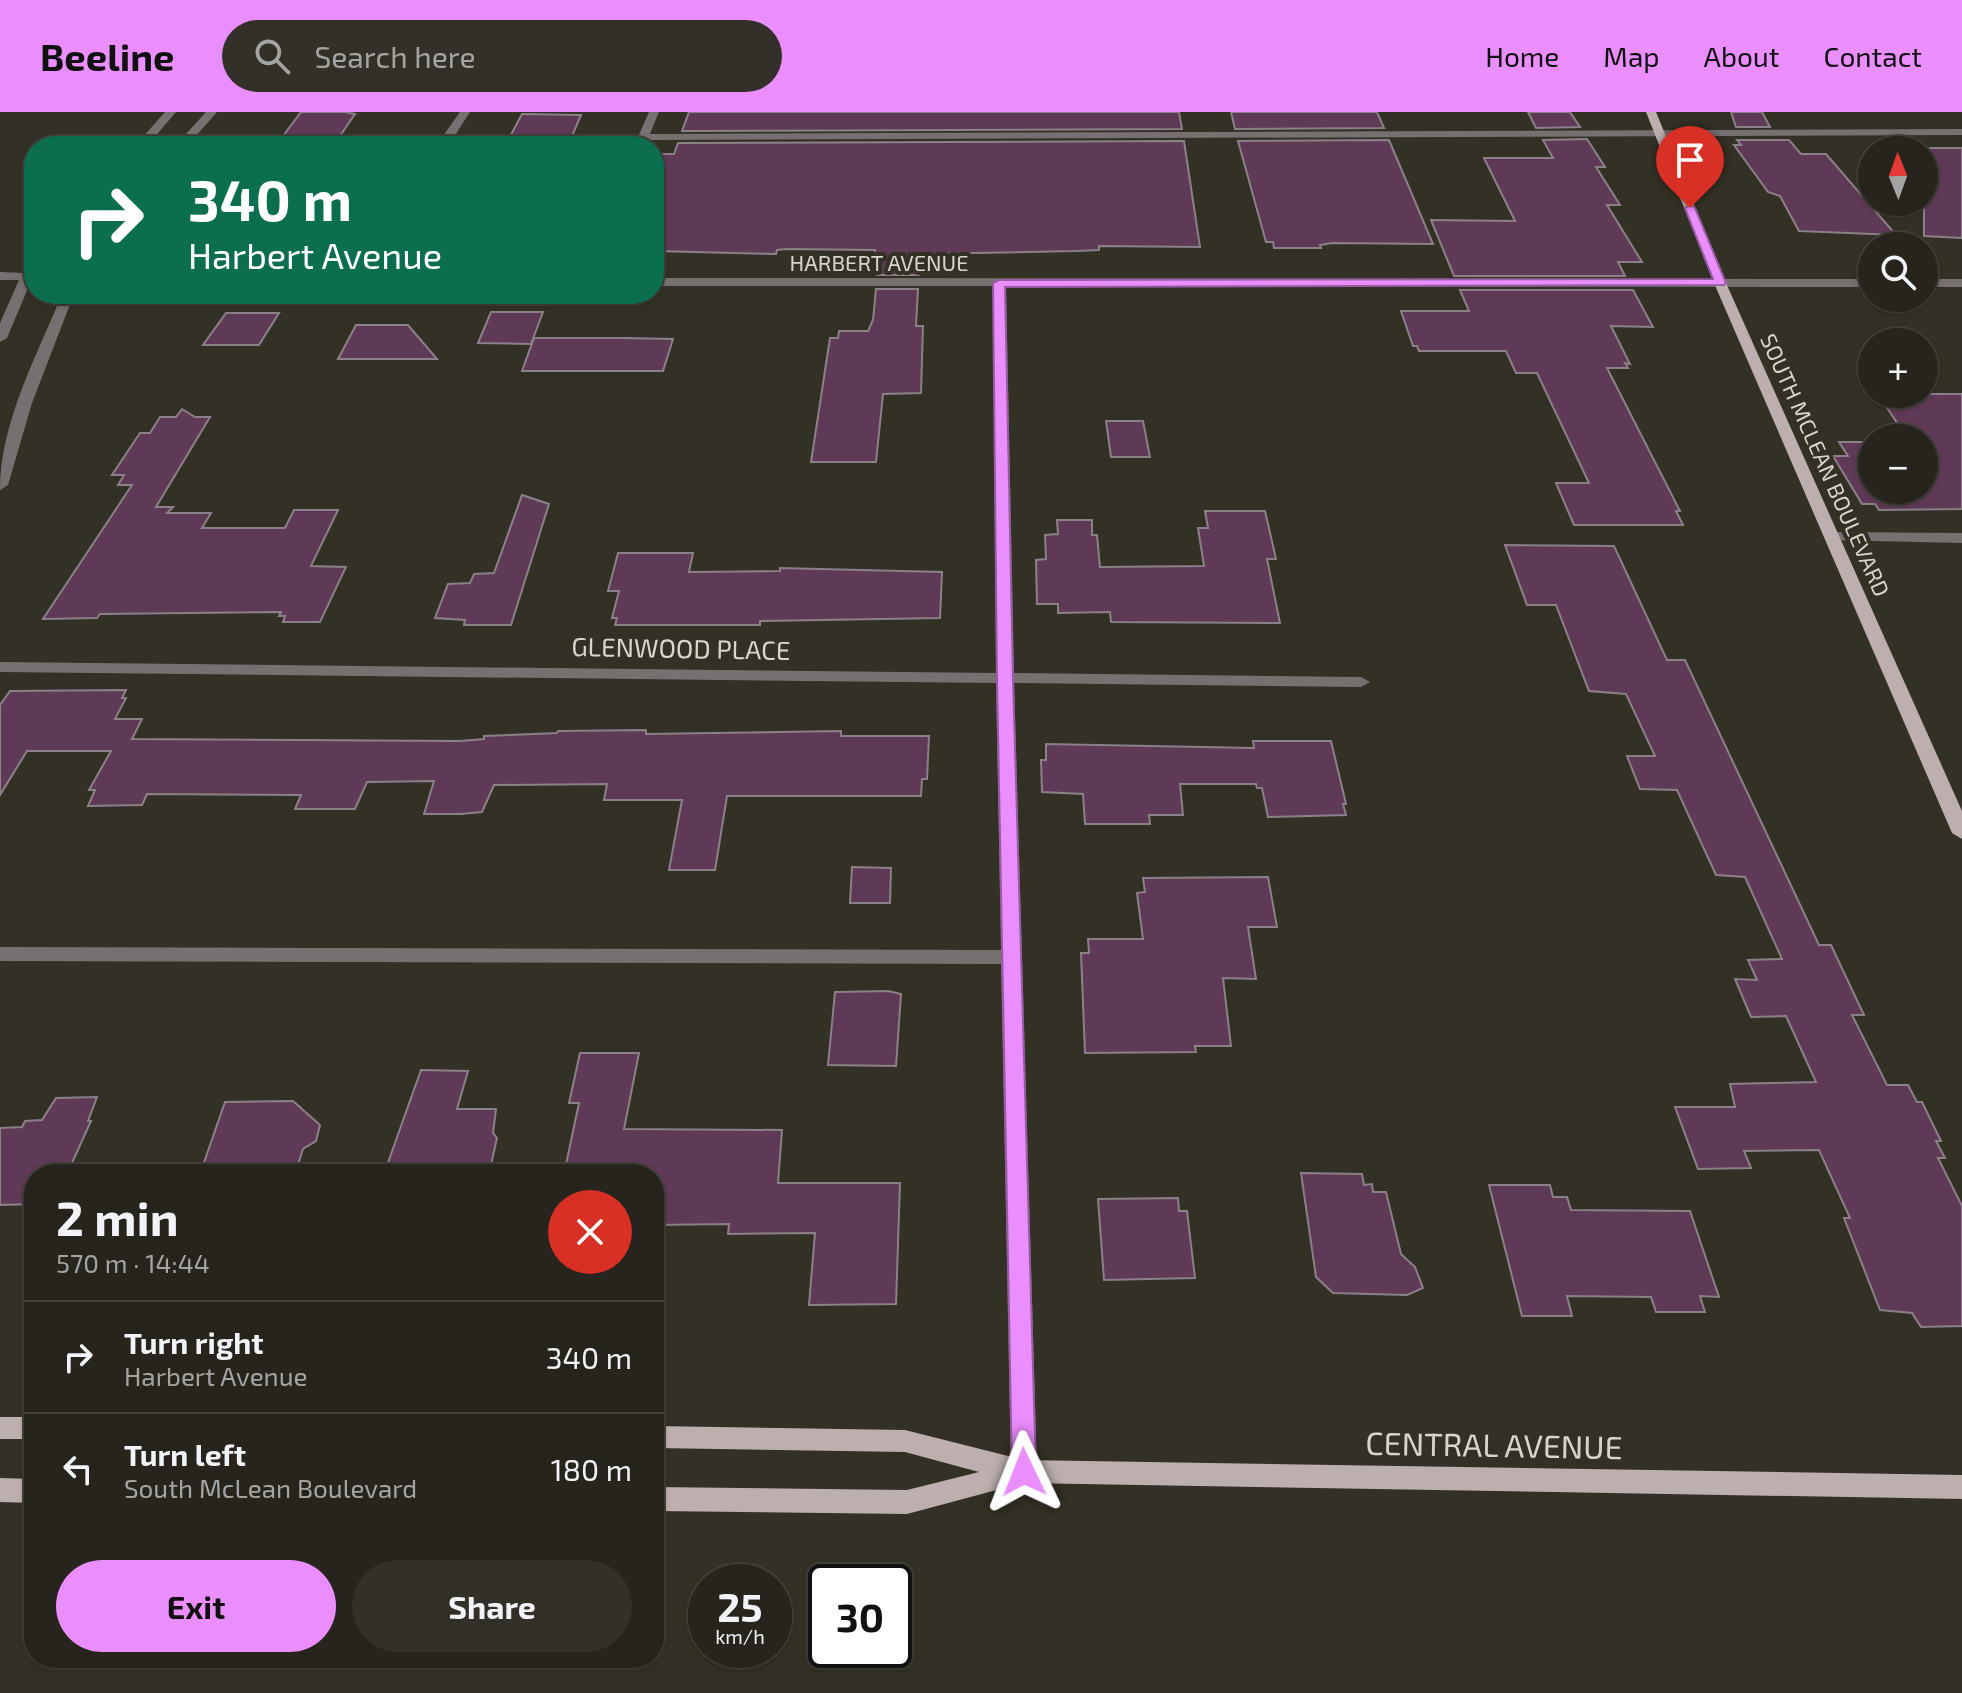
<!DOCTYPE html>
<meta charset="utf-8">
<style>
:root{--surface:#26241c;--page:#323029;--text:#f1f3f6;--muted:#a4a4a3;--line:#42413b;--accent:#ea8dfd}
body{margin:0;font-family:"Exo 2",sans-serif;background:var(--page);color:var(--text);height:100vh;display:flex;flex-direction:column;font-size:30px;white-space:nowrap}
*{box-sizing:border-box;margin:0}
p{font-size:26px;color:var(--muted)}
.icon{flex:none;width:44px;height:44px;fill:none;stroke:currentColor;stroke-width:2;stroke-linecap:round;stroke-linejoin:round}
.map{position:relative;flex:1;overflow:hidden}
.side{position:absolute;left:24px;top:1052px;width:640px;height:504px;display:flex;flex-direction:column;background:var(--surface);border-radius:32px;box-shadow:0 2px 6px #0004,0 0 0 2px var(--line)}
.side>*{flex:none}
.hud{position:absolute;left:24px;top:24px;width:640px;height:168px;border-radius:32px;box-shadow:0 2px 6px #0004,0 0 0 2px var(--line);background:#0b6e4f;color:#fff;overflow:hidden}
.needle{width:52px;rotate:359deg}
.tools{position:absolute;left:1858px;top:24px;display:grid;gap:16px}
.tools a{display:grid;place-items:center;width:80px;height:80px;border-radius:50%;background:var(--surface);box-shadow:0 2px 6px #0004,0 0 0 2px var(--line);font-size:40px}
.speed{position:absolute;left:688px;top:1452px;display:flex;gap:16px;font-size:40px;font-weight:700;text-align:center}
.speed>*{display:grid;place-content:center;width:104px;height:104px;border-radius:50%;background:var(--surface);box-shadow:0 2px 6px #0004,0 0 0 2px var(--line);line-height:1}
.speed small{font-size:20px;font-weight:400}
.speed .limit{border:4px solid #111;border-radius:12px;background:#fff;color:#111}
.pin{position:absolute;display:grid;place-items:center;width:68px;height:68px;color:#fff;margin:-82px -34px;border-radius:50% 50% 50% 0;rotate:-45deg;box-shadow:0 0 8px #0007}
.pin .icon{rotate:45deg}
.me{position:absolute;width:88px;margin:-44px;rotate:358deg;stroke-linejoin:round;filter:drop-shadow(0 0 6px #0008)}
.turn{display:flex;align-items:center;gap:28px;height:168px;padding:0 32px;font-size:36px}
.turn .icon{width:104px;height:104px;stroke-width:2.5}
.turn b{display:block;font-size:56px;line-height:68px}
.round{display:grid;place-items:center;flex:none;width:84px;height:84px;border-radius:42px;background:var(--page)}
.headline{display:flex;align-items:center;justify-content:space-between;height:136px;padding:0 32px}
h1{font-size:48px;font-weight:700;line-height:60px}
.action{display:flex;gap:16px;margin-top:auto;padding:16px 32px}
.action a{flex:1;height:92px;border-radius:48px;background:var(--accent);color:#111;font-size:32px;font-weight:700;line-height:92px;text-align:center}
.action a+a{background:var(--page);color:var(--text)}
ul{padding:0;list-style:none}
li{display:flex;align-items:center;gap:24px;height:112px;padding:0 32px;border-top:2px solid var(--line)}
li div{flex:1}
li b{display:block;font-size:30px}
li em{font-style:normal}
header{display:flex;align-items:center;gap:48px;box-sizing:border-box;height:112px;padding:0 40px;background:var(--accent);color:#111}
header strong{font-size:38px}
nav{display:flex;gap:44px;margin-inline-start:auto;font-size:28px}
.search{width:560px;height:72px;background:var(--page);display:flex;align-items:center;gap:20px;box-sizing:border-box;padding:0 28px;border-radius:44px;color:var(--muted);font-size:30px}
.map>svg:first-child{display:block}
.building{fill:#5f3a56;stroke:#8c8088;stroke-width:2}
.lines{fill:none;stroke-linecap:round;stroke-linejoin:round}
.minor{fill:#777070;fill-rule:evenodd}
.major{fill:#bdafb0;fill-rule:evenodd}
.route{fill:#ea8dfd;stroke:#985ca4;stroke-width:2}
.labels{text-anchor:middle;stroke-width:8;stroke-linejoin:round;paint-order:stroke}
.far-street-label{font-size:22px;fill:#d7d5ce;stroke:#333025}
.street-label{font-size:26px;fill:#d7d5ce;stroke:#333025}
.near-street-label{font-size:32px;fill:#d7d5ce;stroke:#333025}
</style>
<header>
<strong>Beeline</strong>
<div class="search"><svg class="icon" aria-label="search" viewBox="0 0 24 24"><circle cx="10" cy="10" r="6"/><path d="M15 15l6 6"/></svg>Search here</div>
<nav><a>Home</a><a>Map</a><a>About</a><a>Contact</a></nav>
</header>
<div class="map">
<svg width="1962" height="1581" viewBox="0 0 1962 1581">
<rect width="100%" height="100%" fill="#333025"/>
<g class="building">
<path d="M 301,0 L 345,0 L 355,2 L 333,34 L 277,32 Z"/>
<path d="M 689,0 L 1179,0 L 1182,17 L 682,19 Z"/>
<path d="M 1231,0 L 1377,0 L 1384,16 L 1235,17 Z"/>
<path d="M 1528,0 L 1570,0 L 1580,15 L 1536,16 Z"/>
<path d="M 1731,0 L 1762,0 L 1770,15 L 1736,15 Z"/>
<path d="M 522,2 L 581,3 L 568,34 L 505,34 Z"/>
<path d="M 1587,27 L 1605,55 L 1596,55 L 1620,93 L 1607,93 L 1642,150 L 1618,150 L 1625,164 L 1454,164 L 1431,108 L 1515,109 L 1484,46 L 1553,46 L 1543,28 Z"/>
<path d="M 1389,28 L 1433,132 L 1332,131 L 1320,133 L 1321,136 L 1274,136 L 1273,130 L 1266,130 L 1238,29 Z"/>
<path d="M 1737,28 L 1789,28 L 1801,42 L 1826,42 L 1896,123 L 1799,119 L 1780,84 L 1768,80 L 1734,33 L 1741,33 Z"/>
<path d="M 1184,29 L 1200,135 L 1099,134 L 1099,138 L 1077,139 L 920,142 L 919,163 L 877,163 L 879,142 L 875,142 L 875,138 L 787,137 L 777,138 L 776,142 L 654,139 L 654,42 L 674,42 L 678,31 Z"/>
<path d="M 1924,36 L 1962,36 L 1962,126 L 1924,124 Z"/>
<path d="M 876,177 L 918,177 L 916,214 L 923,214 L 921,281 L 883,282 L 876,350 L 811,350 L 830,226 L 838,226 L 839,219 L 868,219 L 873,208 Z"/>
<path d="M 1460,178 L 1633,178 L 1653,215 L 1611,214 L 1630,252 L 1625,251 L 1628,256 L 1607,256 L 1680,399 L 1676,399 L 1683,413 L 1574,413 L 1556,371 L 1589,371 L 1537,261 L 1516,261 L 1506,239 L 1419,239 L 1417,234 L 1413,234 L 1401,199 L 1469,199 Z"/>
<path d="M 491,200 L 543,200 L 531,232 L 478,231 Z"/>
<path d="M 226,201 L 279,201 L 259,233 L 203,233 Z"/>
<path d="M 356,213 L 408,213 L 437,247 L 338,247 Z"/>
<path d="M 534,226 L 624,226 L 673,227 L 663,259 L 522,259 Z"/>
<path d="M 1878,282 L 1962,282 L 1962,397 L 1879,398 L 1875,392 L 1862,392 L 1833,344 L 1848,344 L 1839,330 L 1872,330 L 1872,378 L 1924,378 L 1924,326 L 1907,326 Z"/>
<path d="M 182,297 L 195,305 L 210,305 L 156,395 L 173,395 L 167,401 L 211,401 L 202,416 L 285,416 L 294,398 L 338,398 L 311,454 L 346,455 L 320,510 L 283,510 L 285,504 L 279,504 L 281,500 L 100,502 L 97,506 L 43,507 L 132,373 L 118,373 L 124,363 L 112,363 L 140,321 L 150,321 L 160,305 L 176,305 Z"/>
<path d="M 1106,309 L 1143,309 L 1150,345 L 1111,345 Z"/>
<path d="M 522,383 L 549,392 L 511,513 L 464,513 L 465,508 L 435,506 L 448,472 L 470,471 L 474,462 L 494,461 Z"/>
<path d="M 1205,399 L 1265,399 L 1276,447 L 1267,447 L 1280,511 L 1111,510 L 1110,500 L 1058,501 L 1058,492 L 1037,492 L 1036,448 L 1046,447 L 1045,423 L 1058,422 L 1057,408 L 1092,408 L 1092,423 L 1097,423 L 1100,455 L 1204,454 L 1198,416 L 1208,416 Z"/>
<path d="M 1505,433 L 1614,434 L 1667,548 L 1685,548 L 1819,833 L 1831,833 L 1864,903 L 1852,903 L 1887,973 L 1908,973 L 1917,990 L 1922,990 L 1941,1029 L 1936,1029 L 1945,1046 L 1938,1046 L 1962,1094 L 1962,1214 L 1921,1215 L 1912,1201 L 1880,1198 L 1844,1106 L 1850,1106 L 1819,1038 L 1744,1039 L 1751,1056 L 1698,1057 L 1675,995 L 1735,995 L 1730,972 L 1816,970 L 1786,904 L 1751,905 L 1735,867 L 1757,868 L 1748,848 L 1782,847 L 1745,765 L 1716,763 L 1677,678 L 1640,677 L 1627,644 L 1655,644 L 1626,582 L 1589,579 L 1556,493 L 1527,493 Z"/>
<path d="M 618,441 L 693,441 L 689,460 L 780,459 L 780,456 L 942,460 L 940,506 L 760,509 L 760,513 L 615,513 L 617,506 L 612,506 L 619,479 L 608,479 Z"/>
<path d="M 126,578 L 122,586 L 126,586 L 115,607 L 142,607 L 132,627 L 460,629 L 484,627 L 484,624 L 557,621 L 558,619 L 646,618 L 646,622 L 841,619 L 841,624 L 929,624 L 927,667 L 922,667 L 921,684 L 727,684 L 715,758 L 669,758 L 682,688 L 604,688 L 607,672 L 494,673 L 482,700 L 461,702 L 424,702 L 434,669 L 367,670 L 355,697 L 295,697 L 301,683 L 147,682 L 142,693 L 88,694 L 95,678 L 89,678 L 111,639 L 27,639 L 0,683 L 0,593 L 10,579 Z"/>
<path d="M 1253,629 L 1331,629 L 1346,692 L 1343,692 L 1346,703 L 1268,705 L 1262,676 L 1257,676 L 1256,672 L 1180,672 L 1183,703 L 1149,703 L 1150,712 L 1085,712 L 1083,682 L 1042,680 L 1041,648 L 1046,648 L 1046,632 L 1254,636 Z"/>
<path d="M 852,755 L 891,756 L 890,791 L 850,791 Z"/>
<path d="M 1268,765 L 1277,815 L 1248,815 L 1256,867 L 1223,866 L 1231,934 L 1195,934 L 1196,940 L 1085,941 L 1081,841 L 1089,841 L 1088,827 L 1143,827 L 1137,781 L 1145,780 L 1143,766 Z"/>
<path d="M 888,879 L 901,882 L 896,954 L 828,953 L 835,880 Z"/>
<path d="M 580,941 L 639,941 L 624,1017 L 782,1018 L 778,1071 L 900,1071 L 896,1192 L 809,1193 L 815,1121 L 728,1122 L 729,1112 L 654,1113 L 654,1062 L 564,1062 L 579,991 L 569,991 Z"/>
<path d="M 421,958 L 468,959 L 457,997 L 496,997 L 493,1021 L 497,1026 L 489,1062 L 384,1062 Z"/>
<path d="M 97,985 L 88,1009 L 91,1009 L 67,1062 L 34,1062 L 34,1092 L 0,1093 L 0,1016 L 22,1015 L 25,1009 L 42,1008 L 56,986 Z"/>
<path d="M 293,989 L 320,1013 L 316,1029 L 303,1037 L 295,1062 L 200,1062 L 225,990 Z"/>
<path d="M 1301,1061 L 1362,1062 L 1364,1073 L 1372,1072 L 1373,1080 L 1386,1080 L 1401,1142 L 1415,1155 L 1423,1176 L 1407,1183 L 1333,1181 L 1316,1165 Z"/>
<path d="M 1489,1073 L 1550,1073 L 1553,1085 L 1567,1085 L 1571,1098 L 1690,1099 L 1719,1185 L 1700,1184 L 1705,1200 L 1656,1200 L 1651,1185 L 1567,1184 L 1572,1204 L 1522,1204 Z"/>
<path d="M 1178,1086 L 1179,1099 L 1187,1099 L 1195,1166 L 1104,1168 L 1098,1087 Z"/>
</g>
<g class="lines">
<g class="minor">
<path d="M 165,0 L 176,0 L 147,34 L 135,34 Z"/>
<path d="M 206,0 L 217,0 L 187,34 L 175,34 Z"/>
<path d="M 460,0 L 470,0 L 448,34 L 436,34 Z"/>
<path d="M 649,0 L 659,0 L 650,22 L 1962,17 L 1962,23 L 647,28 L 644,34 L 634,34 Z"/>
<path d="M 34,153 L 34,169 L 31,169 L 7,226 L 0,230 L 0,211 L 19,168 L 0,168 L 0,160 L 23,161 Z"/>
<path d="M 654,166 L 1872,167 L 1872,175 L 1006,174 L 1014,561 L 1361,565 L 1370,570 L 1361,575 L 1014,571 L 1037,1360 L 1033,1368 L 1024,1372 L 1015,1368 L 1011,1360 L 1001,852 L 0,849 L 0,835 L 1001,838 L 996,571 L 0,560 L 0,550 L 996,561 L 993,174 L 654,174 Z"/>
<rect x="1924" y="167" width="38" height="8"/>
<path d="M 62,182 L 74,182 L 32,291 L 8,373 L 0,378 C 0,310 37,244 62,182 Z"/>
<path d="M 1833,420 L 1962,421 L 1962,431 L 1827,428 L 1825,425 Z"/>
</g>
<g class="major">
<path d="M 1646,0 L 1656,0 L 1726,171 L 1962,699 L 1962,727 L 1952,721 L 1714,171 Z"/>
<rect x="0" y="1305" width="34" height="22"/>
<path d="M 654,1314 L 905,1318 L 1024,1348 L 1962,1363 L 1962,1387 L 1023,1371 L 907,1402 L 654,1399 L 654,1375 L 907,1378 L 979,1360 L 905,1340 L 654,1336 Z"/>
<path d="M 0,1366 L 34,1367 L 34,1391 L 0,1390 Z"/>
</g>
</g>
<path class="route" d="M 1690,93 L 1695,96 L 1726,171 L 1724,173 L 1005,175 L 1013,567 L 1036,1360 L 1033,1367 L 1024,1370 L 1016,1367 L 1012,1360 L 997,567 L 993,171 L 999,168 L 1713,167 L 1685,96 Z"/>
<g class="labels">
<g class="far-street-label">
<text x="879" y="159">HARBERT AVENUE</text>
<text transform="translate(1825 353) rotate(66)" y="8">SOUTH MCLEAN BOULEVARD</text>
</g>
<g class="street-label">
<text transform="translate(681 537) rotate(1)" y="9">GLENWOOD PLACE</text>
</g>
<g class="near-street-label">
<text transform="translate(1494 1334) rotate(1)" y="11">CENTRAL AVENUE</text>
</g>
</g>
</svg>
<div class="tools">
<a><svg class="needle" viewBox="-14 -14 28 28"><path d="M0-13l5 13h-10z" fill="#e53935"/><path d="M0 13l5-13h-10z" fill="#a4a4a3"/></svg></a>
<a><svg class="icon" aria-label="search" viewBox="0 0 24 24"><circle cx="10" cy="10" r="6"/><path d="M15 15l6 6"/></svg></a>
<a>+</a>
<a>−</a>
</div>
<div class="speed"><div>25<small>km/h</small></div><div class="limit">30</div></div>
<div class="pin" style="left:1690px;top:96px;background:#d93025"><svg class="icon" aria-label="arrive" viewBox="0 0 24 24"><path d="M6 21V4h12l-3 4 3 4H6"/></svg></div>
<svg class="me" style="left:1024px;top:1360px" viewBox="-20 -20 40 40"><path d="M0-17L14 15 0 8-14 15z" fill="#ea8dfd" stroke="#fff" stroke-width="4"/></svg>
<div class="hud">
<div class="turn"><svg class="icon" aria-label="right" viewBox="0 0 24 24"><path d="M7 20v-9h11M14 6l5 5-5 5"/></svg><div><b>340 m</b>Harbert Avenue</div></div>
</div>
<section class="side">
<div class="headline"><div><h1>2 min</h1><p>570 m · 14:44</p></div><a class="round" style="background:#d93025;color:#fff"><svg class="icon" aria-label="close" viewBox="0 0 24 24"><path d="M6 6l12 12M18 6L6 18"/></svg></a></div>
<ul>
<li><svg class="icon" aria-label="right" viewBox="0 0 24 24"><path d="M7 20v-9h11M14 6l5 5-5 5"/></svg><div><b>Turn right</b><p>Harbert Avenue</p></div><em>340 m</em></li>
<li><svg class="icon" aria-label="left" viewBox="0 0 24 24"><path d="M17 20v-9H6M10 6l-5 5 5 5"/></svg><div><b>Turn left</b><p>South McLean Boulevard</p></div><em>180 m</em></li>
</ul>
<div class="action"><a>Exit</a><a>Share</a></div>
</section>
</div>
